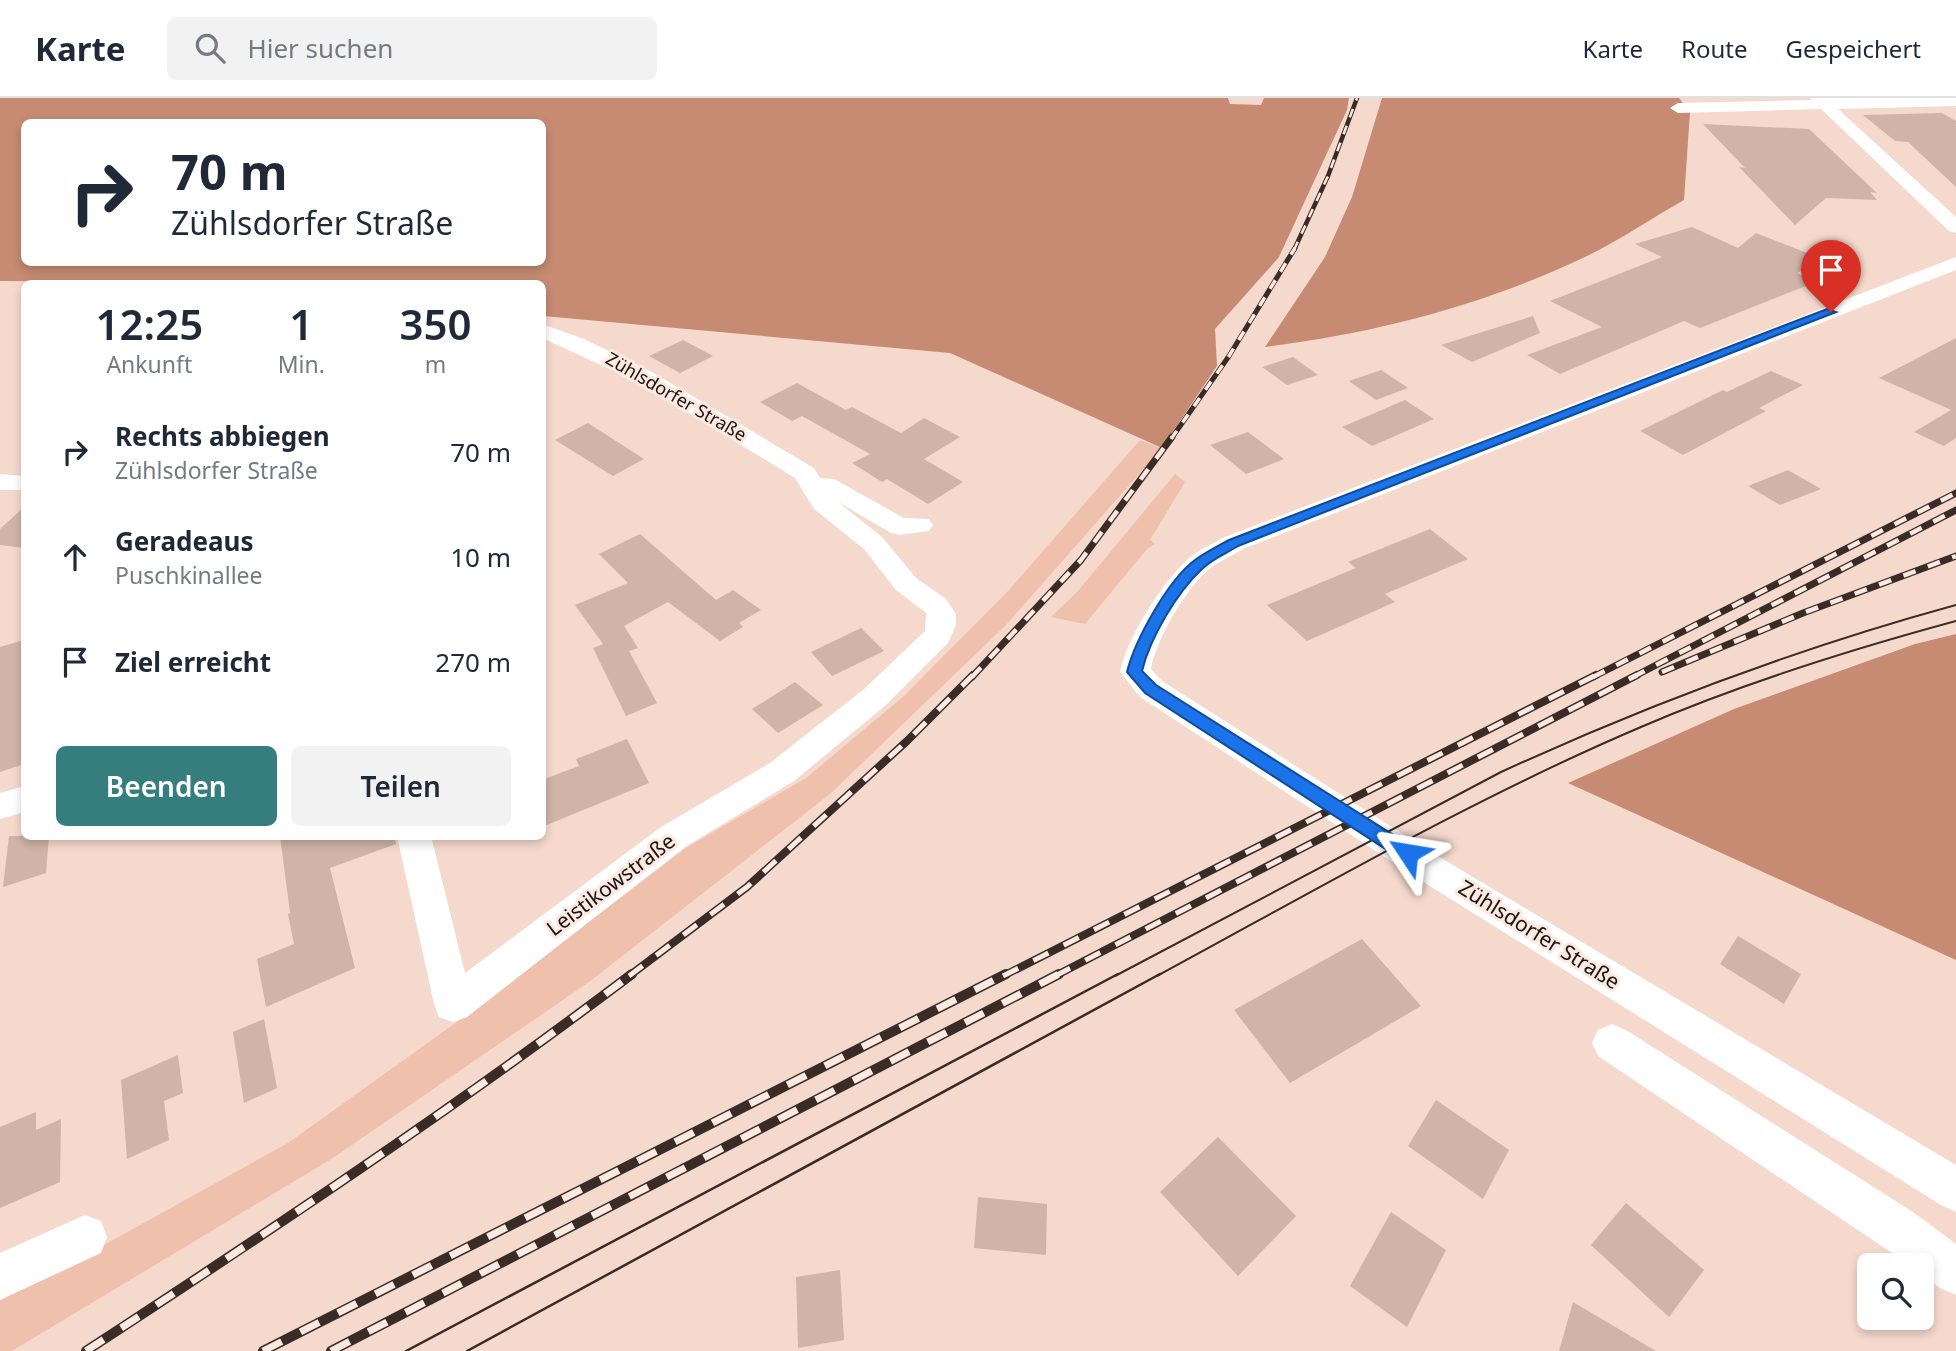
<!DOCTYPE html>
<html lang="de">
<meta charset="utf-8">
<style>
:root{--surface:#fff;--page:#f2f2f3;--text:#1f2937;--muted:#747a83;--line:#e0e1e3;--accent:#367e7e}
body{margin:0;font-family:"Noto Sans",sans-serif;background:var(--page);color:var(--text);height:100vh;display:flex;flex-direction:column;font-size:26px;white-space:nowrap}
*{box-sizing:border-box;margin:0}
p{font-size:23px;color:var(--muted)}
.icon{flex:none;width:38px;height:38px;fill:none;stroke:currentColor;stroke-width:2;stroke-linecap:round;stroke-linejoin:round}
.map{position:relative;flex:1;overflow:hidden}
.drawer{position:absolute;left:21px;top:182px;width:525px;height:560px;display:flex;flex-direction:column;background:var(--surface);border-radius:10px;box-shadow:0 4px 10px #0003}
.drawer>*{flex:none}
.guide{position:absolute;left:21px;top:21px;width:525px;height:147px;border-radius:10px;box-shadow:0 4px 10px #0003;background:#fff;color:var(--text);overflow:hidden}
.fabs{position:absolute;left:1857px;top:1155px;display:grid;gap:14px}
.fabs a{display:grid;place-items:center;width:77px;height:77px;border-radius:10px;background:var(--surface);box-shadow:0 4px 10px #0003;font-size:35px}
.pin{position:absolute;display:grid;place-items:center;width:60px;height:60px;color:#fff;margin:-72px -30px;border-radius:50% 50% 50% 0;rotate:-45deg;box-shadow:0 0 7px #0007}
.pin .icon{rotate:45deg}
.me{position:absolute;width:77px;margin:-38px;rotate:303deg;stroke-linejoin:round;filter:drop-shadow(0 0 5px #0008)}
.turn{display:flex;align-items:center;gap:24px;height:147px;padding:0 35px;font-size:32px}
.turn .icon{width:91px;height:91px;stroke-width:2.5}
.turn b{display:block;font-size:49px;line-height:60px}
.eta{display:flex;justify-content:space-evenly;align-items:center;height:119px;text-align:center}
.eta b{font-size:42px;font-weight:600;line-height:49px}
.cta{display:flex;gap:14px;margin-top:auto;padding:14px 35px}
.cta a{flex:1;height:80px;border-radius:10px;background:var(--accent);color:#fff;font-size:28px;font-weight:600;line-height:80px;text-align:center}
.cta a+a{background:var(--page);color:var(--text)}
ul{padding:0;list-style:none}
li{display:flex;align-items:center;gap:21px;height:105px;padding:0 35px}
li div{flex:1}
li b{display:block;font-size:26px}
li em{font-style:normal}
header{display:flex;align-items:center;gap:42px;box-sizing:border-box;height:98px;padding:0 35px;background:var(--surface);border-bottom:2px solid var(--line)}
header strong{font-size:33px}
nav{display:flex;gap:38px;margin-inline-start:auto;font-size:24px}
.search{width:490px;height:63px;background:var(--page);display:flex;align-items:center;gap:18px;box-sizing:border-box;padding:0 24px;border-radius:10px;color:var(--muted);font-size:26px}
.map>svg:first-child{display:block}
.green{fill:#efc0ac}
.forest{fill:#c68b72;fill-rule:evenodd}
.building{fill:#d0b4a8}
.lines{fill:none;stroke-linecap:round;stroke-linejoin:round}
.minor{fill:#fff;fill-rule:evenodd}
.tram-far1{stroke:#392c27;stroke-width:2}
.tram{stroke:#392c27;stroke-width:2.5}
.rail-far4-casing{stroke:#392c27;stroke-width:4.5}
.rail-far3-casing{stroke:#392c27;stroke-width:5}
.rail-far2-casing{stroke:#392c27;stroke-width:7}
.rail-far1-casing{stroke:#392c27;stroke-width:8}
.rail-casing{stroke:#392c27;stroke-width:10}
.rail-far4{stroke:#fbe9e2;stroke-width:2.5;stroke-dasharray:9;stroke-linecap:butt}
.rail-far3{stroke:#fbe9e2;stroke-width:3.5;stroke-dasharray:10;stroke-linecap:butt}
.rail-far2{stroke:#fbe9e2;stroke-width:4.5;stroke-dasharray:13;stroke-linecap:butt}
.rail-far1{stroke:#fbe9e2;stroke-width:5;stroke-dasharray:17;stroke-linecap:butt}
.rail{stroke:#fbe9e2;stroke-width:7;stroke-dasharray:21;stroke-linecap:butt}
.route{fill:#1a73e8;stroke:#114b97;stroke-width:2}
.labels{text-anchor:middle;stroke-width:6;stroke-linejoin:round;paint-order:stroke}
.far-street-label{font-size:18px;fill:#1d130f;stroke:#fbe9e2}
.street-label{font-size:21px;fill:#1d130f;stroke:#fbe9e2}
</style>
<header>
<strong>Karte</strong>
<div class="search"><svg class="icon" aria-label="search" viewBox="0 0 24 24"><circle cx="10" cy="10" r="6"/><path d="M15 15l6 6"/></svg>Hier suchen</div>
<nav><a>Karte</a><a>Route</a><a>Gespeichert</a></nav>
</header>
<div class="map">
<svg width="1956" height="1253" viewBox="0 0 1956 1253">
<rect width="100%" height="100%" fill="#f6d9cd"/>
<g class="green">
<path d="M 1140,342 L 1162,350 L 1006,527 L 830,696 L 589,884 L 333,1060 L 12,1253 L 0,1253 L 0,1202 L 68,1167 L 288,1045 L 468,916 L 686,750 L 806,680 L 904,598 L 1009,492 Z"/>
<path d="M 1175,376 L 1185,384 L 1150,442 L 1155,446 L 1147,451 L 1085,526 L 1051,519 L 1078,493 Z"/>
</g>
<g class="forest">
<path d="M 0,0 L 1228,0 L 1230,6 L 1261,7 L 1264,0 L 1349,0 L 1347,12 L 1279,159 L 1215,231 L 1217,268 L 1162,350 L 950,255 L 543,218 L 542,186 L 0,183 ZM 542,24 L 542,164 L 24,164 L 24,24 Z"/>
<path d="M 1382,0 L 1679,0 L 1690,14 L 1684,102 C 1652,120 1620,142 1587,158 C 1485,207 1377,235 1265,249 L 1325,159 L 1352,99 Z"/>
<path d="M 1956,536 L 1956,862 L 1568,685 L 1734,611 L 1915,546 Z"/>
</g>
<g class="building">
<path d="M 1942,15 L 1956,23 L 1956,89 L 1908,44 L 1895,43 L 1863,17 Z"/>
<path d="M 1703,26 L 1809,31 L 1877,95 L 1870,94 L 1877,102 L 1826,100 L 1795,127 L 1739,69 L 1745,70 Z"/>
<path d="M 1692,129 L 1738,150 L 1756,135 L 1825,162 L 1797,175 L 1816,184 L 1700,230 L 1684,223 L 1560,276 L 1527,257 L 1602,229 L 1550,203 L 1662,159 L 1635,146 Z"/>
<path d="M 1533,218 L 1540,235 L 1472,264 L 1441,247 Z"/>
<path d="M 1956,240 L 1956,340 L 1944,348 L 1914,334 L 1951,312 L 1879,280 Z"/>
<path d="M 683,242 L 713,258 L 680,275 L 649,258 Z"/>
<path d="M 1293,259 L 1318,277 L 1287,287 L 1262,269 Z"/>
<path d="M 1381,272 L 1408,290 L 1376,302 L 1349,283 Z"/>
<path d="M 1771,273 L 1803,287 L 1759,310 L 1766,313 L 1683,357 L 1640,333 L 1723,292 L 1727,294 Z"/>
<path d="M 797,285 L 846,312 L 852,309 L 901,335 L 924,320 L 960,339 L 924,361 L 963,384 L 928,406 L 887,381 L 882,384 L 852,365 L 870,356 L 802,318 L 792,323 L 760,304 Z"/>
<path d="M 1405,302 L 1434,321 L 1372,348 L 1342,329 Z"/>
<path d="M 588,325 L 644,361 L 613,378 L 555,342 Z"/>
<path d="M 1248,334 L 1284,361 L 1246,376 L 1210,347 Z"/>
<path d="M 1788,372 L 1821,391 L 1780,407 L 1748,388 Z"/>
<path d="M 24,409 L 24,450 L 0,447 L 0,431 Z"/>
<path d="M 1430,431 L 1468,461 L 1385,496 L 1395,504 L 1307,543 L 1267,507 L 1356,470 L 1348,464 Z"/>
<path d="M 640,436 L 716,502 L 733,492 L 761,512 L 739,525 L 743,529 L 720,543 L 668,504 L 624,528 L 638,550 L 629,553 L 657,605 L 626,618 L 593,550 L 603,546 L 575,507 L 628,485 L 599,456 Z"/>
<path d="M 861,530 L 884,553 L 832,578 L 811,554 Z"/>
<path d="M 24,542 L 24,666 L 0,674 L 0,549 Z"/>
<path d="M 795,584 L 823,607 L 778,635 L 752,611 Z"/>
<path d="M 627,641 L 649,685 L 542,729 L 542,682 L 579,668 L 576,661 Z"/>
<path d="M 9,738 L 49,738 L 46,775 L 3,789 Z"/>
<path d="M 280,738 L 394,738 L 396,746 L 330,770 L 355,870 L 266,909 L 257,861 L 294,846 L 288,816 L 290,815 Z"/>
<path d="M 1738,838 L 1801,876 L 1784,906 L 1720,866 Z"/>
<path d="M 1362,841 L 1421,908 L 1290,985 L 1234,912 Z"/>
<path d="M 264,921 L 277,990 L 244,1005 L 233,934 Z"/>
<path d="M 178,957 L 183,995 L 164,1003 L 169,1042 L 127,1061 L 121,982 Z"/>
<path d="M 1436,1002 L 1509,1052 L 1483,1101 L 1408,1048 Z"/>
<path d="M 36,1014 L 36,1032 L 61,1021 L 60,1084 L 0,1110 L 0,1029 Z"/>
<path d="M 1218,1039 L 1296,1118 L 1238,1178 L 1160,1094 Z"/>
<path d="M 978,1099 L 1047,1106 L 1046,1157 L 974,1150 Z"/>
<path d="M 1626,1105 L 1704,1172 L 1669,1219 L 1591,1147 Z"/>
<path d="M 1391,1114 L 1446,1152 L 1407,1229 L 1350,1188 Z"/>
<path d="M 840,1172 L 844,1242 L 798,1250 L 796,1179 Z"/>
<path d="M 1573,1204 L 1656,1253 L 1559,1253 Z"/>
</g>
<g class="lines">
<g class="minor">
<path d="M 1810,0 L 1956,0 L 1956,8 L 1838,11 L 1956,119 L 1956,135 L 1949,133 L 1821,11 L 1678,15 L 1670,10 L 1678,5 L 1812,2 Z"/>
<path d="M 1956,159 L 1956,172 L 1243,451 C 1232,458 1216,464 1206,474 C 1184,494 1156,542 1151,571 L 1162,583 L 1441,760 L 1956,1067 L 1956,1114 L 1941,1107 L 1417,780 L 1140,599 L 1120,574 C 1127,540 1161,486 1187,462 C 1197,452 1212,446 1225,439 Z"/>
<path d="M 542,226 L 584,241 L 652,274 L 814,370 L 820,380 L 834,381 L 904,420 L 929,421 L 933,427 L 929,433 L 900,437 L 891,435 L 838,404 L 882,439 L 916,480 L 946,501 L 956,516 L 956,527 L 948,545 L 886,607 L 794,683 L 685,749 L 467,919 L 453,924 L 439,919 L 434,906 L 397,738 L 431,738 L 465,875 L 661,729 L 770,665 L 864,591 L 925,533 L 926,515 L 896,492 L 864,451 L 814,411 L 795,380 L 636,283 L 542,240 Z"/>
<path d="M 0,376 L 24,378 L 24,392 L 0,392 Z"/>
<path d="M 24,688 L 24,714 L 0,721 L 0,695 Z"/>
<path d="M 1612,926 L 1626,932 L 1913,1114 L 1956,1146 L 1956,1197 L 1940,1190 L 1922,1176 L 1922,1167 L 1910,1167 L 1598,958 L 1592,945 L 1598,932 Z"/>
<path d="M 85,1117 L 101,1123 L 107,1139 L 101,1155 L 0,1202 L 0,1155 Z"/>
</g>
<g class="tram-far1">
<path d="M 1115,878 L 1501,674 C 1649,606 1799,550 1956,507"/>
<path d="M 1157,878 C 1316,792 1474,700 1641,629 C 1743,585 1849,552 1956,523"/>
</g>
<g class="tram">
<path d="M 406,1253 L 1118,876"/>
<path d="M 467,1253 L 1160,876"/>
</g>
<defs>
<path id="rail-far4" d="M 1294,152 L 1328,78 L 1357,0"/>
<path id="rail-far3" d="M 1171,341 L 1229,258 L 1295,150"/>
<g id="rail-far2">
<path d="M 1662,574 L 1803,515 L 1956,458"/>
<path d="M 972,579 L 1081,462 L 1172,339"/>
<path d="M 1593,579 L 1956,395"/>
<path d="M 1633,579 L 1956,412"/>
</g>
<g id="rail-far1">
<path d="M 629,878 L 747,789 L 907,643 L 973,577"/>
<path d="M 1003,878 L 1596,577"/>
<path d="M 1055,878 L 1637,577"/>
</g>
<g id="rail">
<path d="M 86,1253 C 271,1132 455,1010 632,876"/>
<path d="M 263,1253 L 1006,876"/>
<path d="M 331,1253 L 1059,876"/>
</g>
</defs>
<use href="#rail-far4" class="rail-far4-casing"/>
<use href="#rail-far3" class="rail-far3-casing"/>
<use href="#rail-far2" class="rail-far2-casing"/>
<use href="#rail-far1" class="rail-far1-casing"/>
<use href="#rail" class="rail-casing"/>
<use href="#rail-far4" class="rail-far4"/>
<use href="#rail-far3" class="rail-far3"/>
<use href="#rail-far2" class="rail-far2"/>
<use href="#rail-far1" class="rail-far1"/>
<use href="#rail" class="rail"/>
</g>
<path class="route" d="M 1827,211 L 1836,214 L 1238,448 C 1227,455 1212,461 1202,471 C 1177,494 1150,540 1142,573 L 1156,587 L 1414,750 L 1417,755 L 1414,761 L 1408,763 L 1401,761 L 1145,595 L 1127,574 C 1135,542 1168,482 1195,462 C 1206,454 1218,448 1229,442 Z"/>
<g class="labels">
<g class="far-street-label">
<text transform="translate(676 299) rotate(30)" y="6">Zühlsdorfer Straße</text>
</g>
<g class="street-label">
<text transform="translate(611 787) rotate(-37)" y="7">Leistikowstraße</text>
<text transform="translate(1539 837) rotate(32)" y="7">Zühlsdorfer Straße</text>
</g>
</g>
</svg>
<div class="fabs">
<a><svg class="icon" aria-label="search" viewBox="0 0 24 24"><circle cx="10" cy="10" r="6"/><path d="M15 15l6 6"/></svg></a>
</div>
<div class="pin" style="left:1831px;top:214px;background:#d93025"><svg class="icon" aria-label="arrive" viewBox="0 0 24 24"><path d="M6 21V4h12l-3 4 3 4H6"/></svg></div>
<svg class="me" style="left:1408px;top:755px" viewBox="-20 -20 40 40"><path d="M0-17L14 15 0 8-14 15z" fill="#1a73e8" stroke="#fff" stroke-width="4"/></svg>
<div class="guide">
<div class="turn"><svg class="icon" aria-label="right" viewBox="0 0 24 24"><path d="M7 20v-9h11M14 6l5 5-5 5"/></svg><div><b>70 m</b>Zühlsdorfer Straße</div></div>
</div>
<section class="drawer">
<div class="eta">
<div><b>12:25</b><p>Ankunft</p></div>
<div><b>1</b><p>Min.</p></div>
<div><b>350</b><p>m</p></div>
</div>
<ul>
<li><svg class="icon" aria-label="right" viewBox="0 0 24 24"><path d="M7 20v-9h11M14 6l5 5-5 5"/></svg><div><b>Rechts abbiegen</b><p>Zühlsdorfer Straße</p></div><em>70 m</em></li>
<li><svg class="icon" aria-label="ahead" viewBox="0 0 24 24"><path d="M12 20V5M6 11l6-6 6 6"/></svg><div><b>Geradeaus</b><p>Puschkinallee</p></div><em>10 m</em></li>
<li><svg class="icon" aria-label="arrive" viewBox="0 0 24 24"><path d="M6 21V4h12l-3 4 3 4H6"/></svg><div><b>Ziel erreicht</b></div><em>270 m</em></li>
</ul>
<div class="cta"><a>Beenden</a><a>Teilen</a></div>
</section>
</div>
